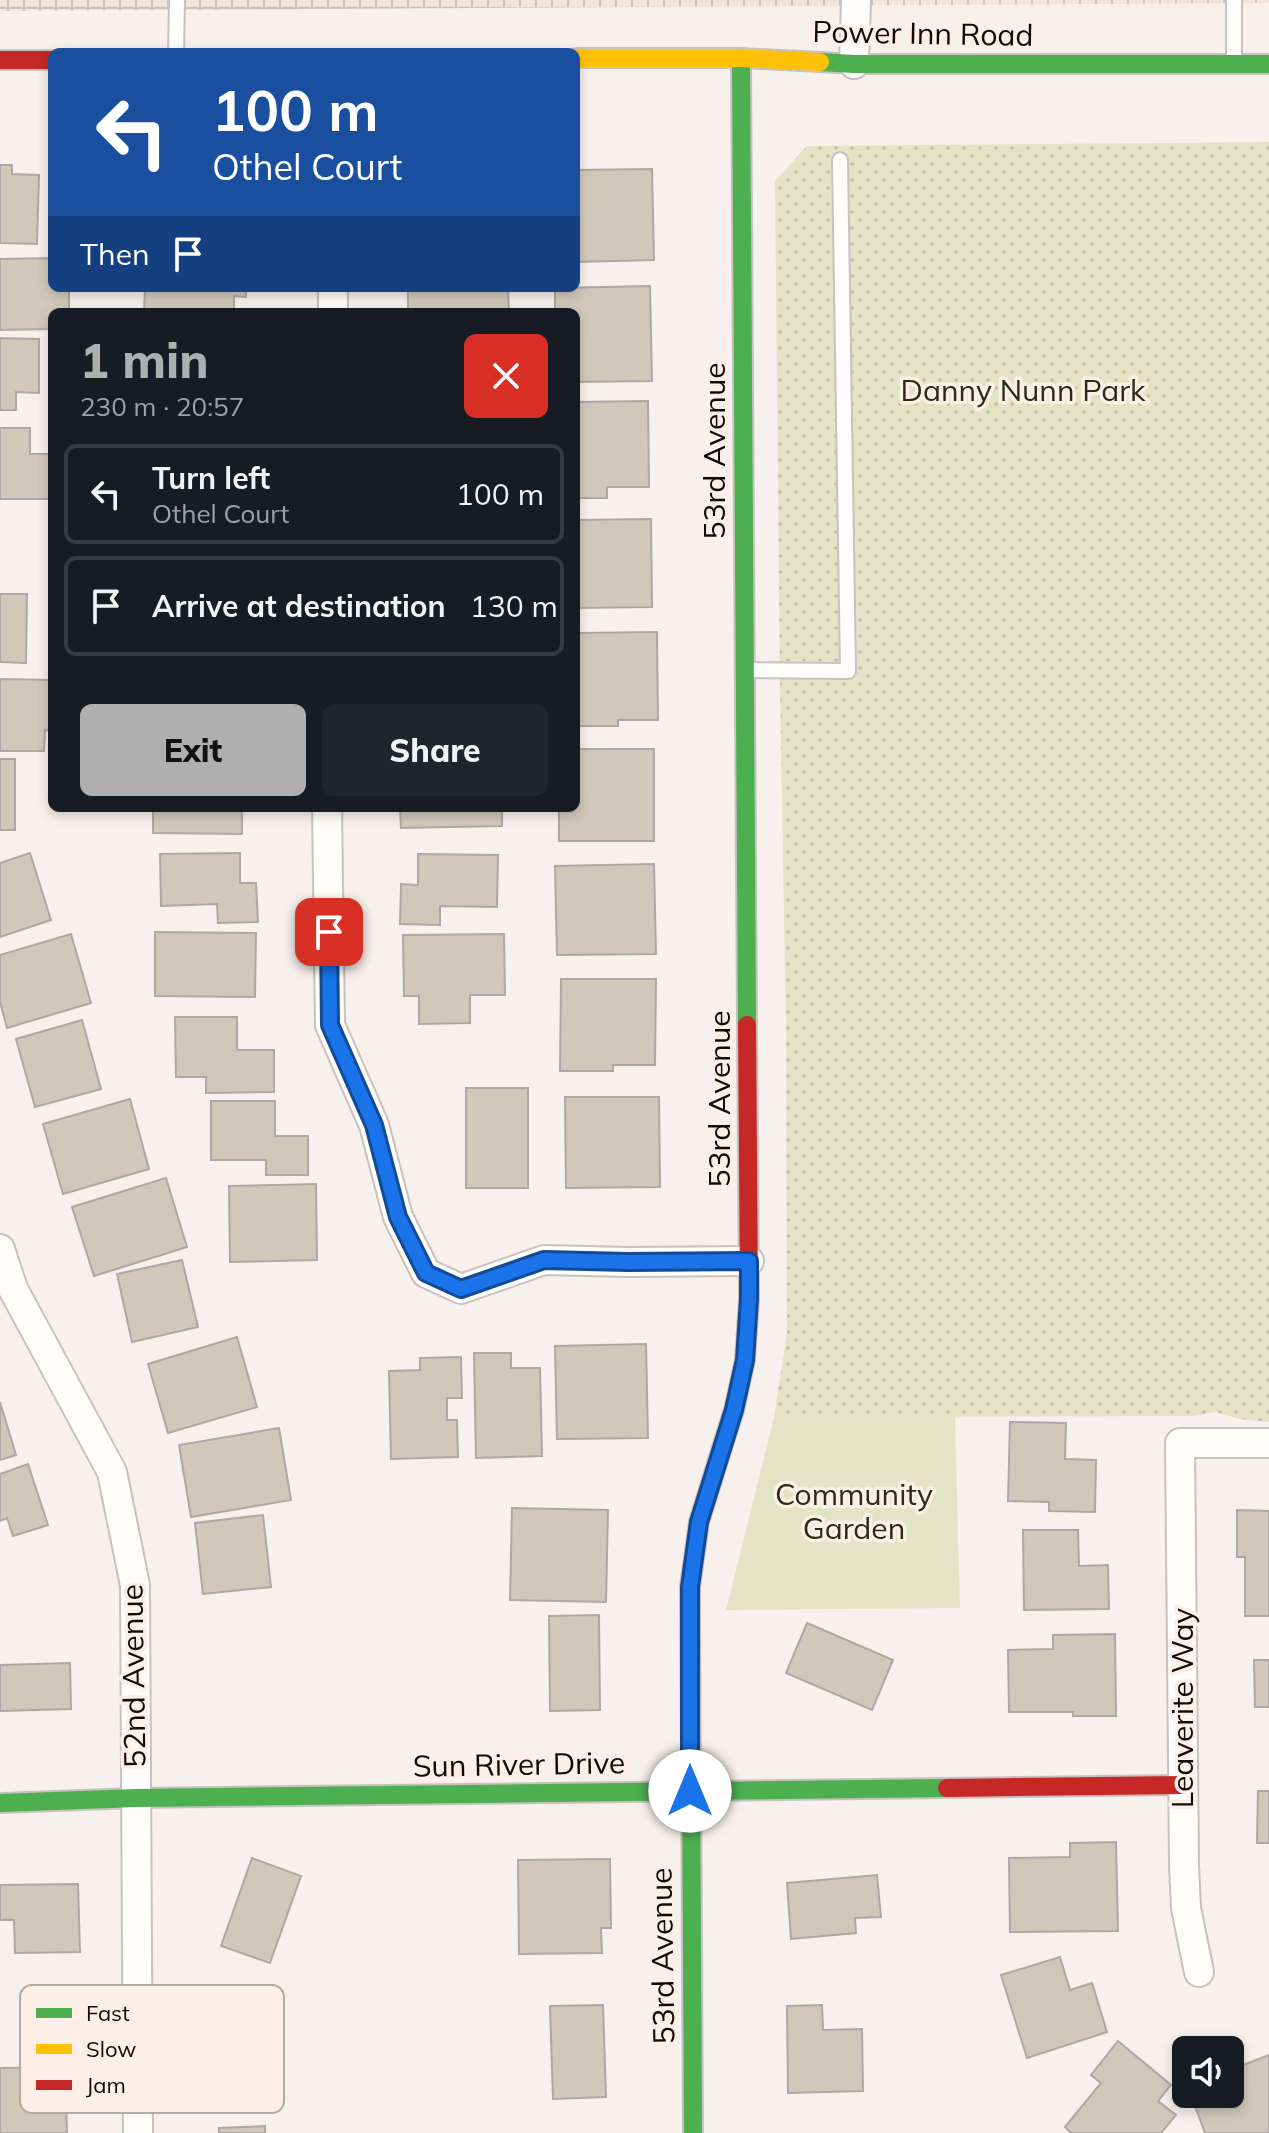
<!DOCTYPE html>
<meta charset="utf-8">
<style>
:root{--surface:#171b24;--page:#20242c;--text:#f1f3f6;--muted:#9ea1a6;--line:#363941;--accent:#b0afaf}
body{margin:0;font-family:Mulish,sans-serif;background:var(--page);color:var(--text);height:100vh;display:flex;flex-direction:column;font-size:30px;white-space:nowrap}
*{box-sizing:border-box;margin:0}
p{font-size:26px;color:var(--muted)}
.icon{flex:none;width:44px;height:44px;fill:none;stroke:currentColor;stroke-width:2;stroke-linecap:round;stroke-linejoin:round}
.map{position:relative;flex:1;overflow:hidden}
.details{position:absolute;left:48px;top:308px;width:532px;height:504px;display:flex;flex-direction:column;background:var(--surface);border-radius:12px;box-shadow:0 4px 12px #0003}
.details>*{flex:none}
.guide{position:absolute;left:48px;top:48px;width:532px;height:244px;border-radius:12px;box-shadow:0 4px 12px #0003;background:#1a4fa0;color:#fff;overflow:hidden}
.controls{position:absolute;left:1172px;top:2036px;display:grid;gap:16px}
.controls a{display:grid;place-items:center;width:72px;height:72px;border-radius:12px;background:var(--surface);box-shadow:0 4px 12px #0003;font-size:40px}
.pin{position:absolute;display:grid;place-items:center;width:68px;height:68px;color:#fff;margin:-34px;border-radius:16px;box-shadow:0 4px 12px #0006}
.me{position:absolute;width:88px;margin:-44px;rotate:0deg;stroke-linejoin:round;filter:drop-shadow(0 0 6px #0008)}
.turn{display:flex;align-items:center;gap:28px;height:168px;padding:0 32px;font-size:36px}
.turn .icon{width:104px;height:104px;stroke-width:2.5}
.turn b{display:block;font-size:56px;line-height:68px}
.then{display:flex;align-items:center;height:76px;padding:0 32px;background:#0003;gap:16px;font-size:30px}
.round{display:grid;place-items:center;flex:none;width:84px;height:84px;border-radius:12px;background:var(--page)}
.summary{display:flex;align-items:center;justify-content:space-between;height:136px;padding:0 32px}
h1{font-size:48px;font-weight:800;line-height:60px;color:var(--accent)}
.cta{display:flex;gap:16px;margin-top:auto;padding:16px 32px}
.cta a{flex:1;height:92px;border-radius:12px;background:var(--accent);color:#111;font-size:32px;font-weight:800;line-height:92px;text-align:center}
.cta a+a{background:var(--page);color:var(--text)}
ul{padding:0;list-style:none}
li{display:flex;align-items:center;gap:24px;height:100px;margin:0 16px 12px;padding:0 16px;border:4px solid var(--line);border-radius:12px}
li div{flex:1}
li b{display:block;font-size:30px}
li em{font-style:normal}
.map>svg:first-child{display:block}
.industrial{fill:url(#industrial-grid)}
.green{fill:#e3e3c6}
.park{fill:url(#park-dots)}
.building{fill:#d2c8ba;stroke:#ada8a5;stroke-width:2}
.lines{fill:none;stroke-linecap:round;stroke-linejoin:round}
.lane-casing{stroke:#c8c1be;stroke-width:18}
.street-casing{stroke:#c8c1be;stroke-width:32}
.fast-casing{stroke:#c8c1be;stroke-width:22}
.slow-casing{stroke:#c8c1be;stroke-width:22}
.jam-casing{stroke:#c8c1be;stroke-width:22}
.lane{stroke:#fefdfc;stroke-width:14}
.street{stroke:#fefdfc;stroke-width:28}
.fast{stroke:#4caf50;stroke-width:18}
.slow{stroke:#ffc107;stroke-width:18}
.jam{stroke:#c62828;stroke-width:18}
.route-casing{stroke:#114b97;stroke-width:20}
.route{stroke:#1a73e8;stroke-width:14}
.labels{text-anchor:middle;stroke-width:7;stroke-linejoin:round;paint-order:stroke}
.street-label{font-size:30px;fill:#0f0b09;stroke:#fdefe7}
.park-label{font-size:30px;fill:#2a2d10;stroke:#fdefe7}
.key{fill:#fdefe7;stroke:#b6aba4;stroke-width:2}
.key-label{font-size:22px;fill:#0f0b09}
</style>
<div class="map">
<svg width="1269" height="2133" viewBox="0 0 1269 2133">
<defs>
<pattern id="industrial-grid" width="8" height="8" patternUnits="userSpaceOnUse" patternTransform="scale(2)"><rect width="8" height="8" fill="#f2e4db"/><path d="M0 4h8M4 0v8" fill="none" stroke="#cec2bb"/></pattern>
<pattern id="park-dots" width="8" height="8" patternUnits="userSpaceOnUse" patternTransform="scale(2)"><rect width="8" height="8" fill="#e3e3c6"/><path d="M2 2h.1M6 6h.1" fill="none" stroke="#c2c1a9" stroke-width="1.8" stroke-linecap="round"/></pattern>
</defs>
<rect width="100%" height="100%" fill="#f8f0ec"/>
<path class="industrial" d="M 0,0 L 1269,0 L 1269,3 L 0,11 Z"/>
<path class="green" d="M 955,1416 L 960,1608 L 726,1610 L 774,1417 Z"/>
<path class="park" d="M 1269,142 L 1269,1422 L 1240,1419 L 1215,1412 L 1191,1416 L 774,1417 L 787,1333 L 786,1031 L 780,688 L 775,181 L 807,146 Z"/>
<g class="building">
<path d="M 0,165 L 12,165 L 12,174 L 39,175 L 37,244 L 0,243 Z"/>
<path d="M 652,169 L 654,260 L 576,262 L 576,170 Z"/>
<path d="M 52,258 L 52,288 L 69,288 L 69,312 L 52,312 L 52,329 L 0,330 L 0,259 Z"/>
<path d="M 650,286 L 652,381 L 576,382 L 576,312 L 555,312 L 555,288 Z"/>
<path d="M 145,288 L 246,288 L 246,297 L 234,296 L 234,312 L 144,312 Z"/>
<path d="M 408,288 L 508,288 L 509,312 L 408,312 Z"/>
<path d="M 0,338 L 39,339 L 39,393 L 16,392 L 16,410 L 0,410 Z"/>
<path d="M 648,401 L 649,487 L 607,487 L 607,498 L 576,498 L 576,402 Z"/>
<path d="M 0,428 L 30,428 L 30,454 L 50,454 L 50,499 L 0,499 Z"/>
<path d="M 651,519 L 652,607 L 576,608 L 576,520 Z"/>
<path d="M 0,594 L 27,594 L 26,663 L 0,662 Z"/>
<path d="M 657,632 L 658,720 L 618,720 L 618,726 L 576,726 L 576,633 Z"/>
<path d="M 0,679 L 52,680 L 52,731 L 45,730 L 44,751 L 0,751 Z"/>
<path d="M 576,749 L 654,749 L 654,841 L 559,841 L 559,808 L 576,808 Z"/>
<rect x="0" y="759" width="15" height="71"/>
<path d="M 153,808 L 242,808 L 242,834 L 153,833 Z"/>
<path d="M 400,808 L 502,808 L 502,826 L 401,828 Z"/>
<path d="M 30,853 L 51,920 L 0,937 L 0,863 Z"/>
<path d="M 240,853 L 240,883 L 256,883 L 258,922 L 218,923 L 217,904 L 161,906 L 160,854 Z"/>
<path d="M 418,854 L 498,855 L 497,907 L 440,906 L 440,925 L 400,924 L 401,884 L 418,885 Z"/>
<path d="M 654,864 L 656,954 L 557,955 L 555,866 Z"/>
<path d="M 155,932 L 256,933 L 255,997 L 155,996 Z"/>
<path d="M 71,934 L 91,1003 L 7,1028 L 0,1002 L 0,955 Z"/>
<path d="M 504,934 L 505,995 L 470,995 L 470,1023 L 419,1024 L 419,996 L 404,996 L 403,935 Z"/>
<path d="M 561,979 L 656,979 L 655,1065 L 613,1065 L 613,1071 L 560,1071 Z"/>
<path d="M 175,1017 L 237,1017 L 237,1050 L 274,1050 L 274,1092 L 206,1093 L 206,1077 L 176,1077 Z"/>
<path d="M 82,1020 L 101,1089 L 35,1107 L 16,1039 Z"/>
<rect x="466" y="1088" width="62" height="100"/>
<path d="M 565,1097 L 659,1097 L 660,1187 L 566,1188 Z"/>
<path d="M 130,1099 L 149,1169 L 63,1194 L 43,1124 Z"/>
<path d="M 211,1101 L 275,1101 L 275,1136 L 308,1136 L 308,1175 L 266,1175 L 266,1160 L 211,1160 Z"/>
<path d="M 166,1178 L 187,1247 L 94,1276 L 72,1207 Z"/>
<path d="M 316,1184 L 317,1260 L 230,1262 L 229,1186 Z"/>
<path d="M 182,1260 L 198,1327 L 132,1342 L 117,1274 Z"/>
<path d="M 237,1337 L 257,1407 L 168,1433 L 148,1364 Z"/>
<path d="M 646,1344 L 648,1438 L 557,1439 L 555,1346 Z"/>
<path d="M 474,1353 L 511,1353 L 511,1368 L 540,1368 L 542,1456 L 476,1458 Z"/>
<path d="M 461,1357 L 462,1398 L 447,1398 L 447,1420 L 457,1420 L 458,1457 L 391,1459 L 389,1371 L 420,1370 L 420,1358 Z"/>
<path d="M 0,1402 L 16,1455 L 0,1460 Z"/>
<path d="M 1010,1422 L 1066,1423 L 1065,1459 L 1096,1460 L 1095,1512 L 1049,1511 L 1049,1502 L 1008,1501 Z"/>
<path d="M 279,1428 L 291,1500 L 191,1517 L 179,1445 Z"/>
<path d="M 28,1464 L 48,1525 L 13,1536 L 7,1518 L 0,1521 L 0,1474 Z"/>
<path d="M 512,1508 L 608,1510 L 606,1602 L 510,1600 Z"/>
<path d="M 1237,1510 L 1269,1511 L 1269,1616 L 1245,1616 L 1245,1557 L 1237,1557 Z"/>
<path d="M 263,1515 L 271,1587 L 203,1594 L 195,1523 Z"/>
<path d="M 1023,1530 L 1078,1530 L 1079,1566 L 1108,1565 L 1109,1609 L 1024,1610 Z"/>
<path d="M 599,1615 L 600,1710 L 550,1711 L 549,1616 Z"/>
<path d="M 807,1623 L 893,1660 L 872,1710 L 786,1673 Z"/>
<path d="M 1115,1634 L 1116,1716 L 1073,1716 L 1073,1712 L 1009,1712 L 1008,1650 L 1053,1649 L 1053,1635 Z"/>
<path d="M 1254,1660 L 1269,1660 L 1269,1707 L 1255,1707 Z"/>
<path d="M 70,1663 L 71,1709 L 0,1711 L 0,1665 Z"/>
<path d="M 1258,1791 L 1269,1791 L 1269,1843 L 1257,1843 Z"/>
<path d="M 1116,1842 L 1118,1931 L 1010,1932 L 1009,1858 L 1070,1857 L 1070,1843 Z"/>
<path d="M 252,1858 L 301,1876 L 270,1963 L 221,1946 Z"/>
<path d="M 610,1859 L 611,1928 L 601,1928 L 602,1953 L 519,1954 L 518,1860 Z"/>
<path d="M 877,1875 L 881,1917 L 855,1918 L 856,1933 L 791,1939 L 787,1883 Z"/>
<path d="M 78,1884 L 80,1952 L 15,1953 L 14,1920 L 0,1920 L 0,1885 Z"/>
<path d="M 1060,1957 L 1070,1990 L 1092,1983 L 1107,2032 L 1027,2058 L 1001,1975 Z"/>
<path d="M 603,2005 L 606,2097 L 553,2099 L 550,2006 Z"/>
<path d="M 822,2005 L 823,2030 L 862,2029 L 863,2091 L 788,2093 L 787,2006 Z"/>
<path d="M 1118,2041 L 1171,2085 L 1158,2101 L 1176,2115 L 1161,2133 L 1071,2133 L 1065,2127 L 1101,2083 L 1091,2075 Z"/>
<path d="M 1269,2055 L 1269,2133 L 1205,2133 L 1194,2103 L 1219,2094 L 1230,2094 L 1230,2070 Z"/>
<path d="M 65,2067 L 67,2133 L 0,2133 L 0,2068 Z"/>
<path d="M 265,2126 L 265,2133 L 219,2133 L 219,2128 Z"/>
</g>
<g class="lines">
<defs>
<g id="lane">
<path d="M 1234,0 L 1234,60"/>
<path d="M 176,52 L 177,0"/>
<path d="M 749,670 L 848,671 L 840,160"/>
</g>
<g id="street">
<path d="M 854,64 L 856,0"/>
<path d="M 333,312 L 333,288"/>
<path d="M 327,808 L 330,1025 L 374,1125 L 398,1217 L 426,1273 L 461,1289 L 544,1260 L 628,1262 L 749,1261"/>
<path d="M 0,1249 L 13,1289 L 112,1472 L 135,1585 L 138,2133"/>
<path d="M 1199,1972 L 1186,1908 L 1184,1865 L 1180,1443 L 1269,1443"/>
</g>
<g id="fast">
<path d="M 741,58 L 747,1025"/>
<path d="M 820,62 L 854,64 L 1269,64"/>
<path d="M 0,1803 L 136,1798 L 947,1788"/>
<path d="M 693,2133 L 690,1587 L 699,1522 L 725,1438"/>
</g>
<path id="slow" d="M 576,58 L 741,58 L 820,62"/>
<g id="jam">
<path d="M 0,60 L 52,60"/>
<path d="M 725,1438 L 734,1410 L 745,1360 L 749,1299 L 747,1025"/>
<path d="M 947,1788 L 1183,1785"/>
</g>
</defs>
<use href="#lane" class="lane-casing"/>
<use href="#street" class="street-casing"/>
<use href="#fast" class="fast-casing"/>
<use href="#slow" class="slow-casing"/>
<use href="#jam" class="jam-casing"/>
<use href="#lane" class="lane"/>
<use href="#street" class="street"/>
<use href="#fast" class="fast"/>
<use href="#slow" class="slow"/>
<use href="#jam" class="jam"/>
</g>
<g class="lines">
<defs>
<path id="route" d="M 329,932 L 330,1025 L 374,1125 L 398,1217 L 426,1273 L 461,1289 L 544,1260 L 628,1262 L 749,1261 L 749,1299 L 745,1360 L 734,1410 L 699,1522 L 690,1587 L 690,1791"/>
</defs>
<use href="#route" class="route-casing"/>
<use href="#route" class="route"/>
</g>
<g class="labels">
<g class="street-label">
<text transform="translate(923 34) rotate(1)" y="10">Power Inn Road</text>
<text transform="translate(715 451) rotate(-90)" y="10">53rd Avenue</text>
<text transform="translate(720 1099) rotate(-90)" y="10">53rd Avenue</text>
<text transform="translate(134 1676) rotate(-91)" y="10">52nd Avenue</text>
<text transform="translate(1183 1708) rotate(-90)" y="10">Leaverite Way</text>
<text transform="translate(519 1765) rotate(-1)" y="10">Sun River Drive</text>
<text transform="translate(663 1956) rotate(-91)" y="10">53rd Avenue</text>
</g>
<g class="park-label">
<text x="1023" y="401">Danny Nunn Park</text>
<text x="854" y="1505">Community<tspan x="854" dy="34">Garden</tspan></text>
</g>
</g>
<rect x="20" y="1985" width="264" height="128" rx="12" class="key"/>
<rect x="36" y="2008" width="36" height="10" fill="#4caf50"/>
<rect x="36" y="2044" width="36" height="10" fill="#ffc107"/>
<rect x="36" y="2080" width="36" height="10" fill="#c62828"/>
<g class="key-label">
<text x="86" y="2021">Fast</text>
<text x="86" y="2057">Slow</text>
<text x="86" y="2093">Jam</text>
</g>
</svg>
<div class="controls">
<a><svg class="icon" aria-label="sound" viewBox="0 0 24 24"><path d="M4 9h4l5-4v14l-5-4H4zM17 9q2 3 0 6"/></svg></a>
</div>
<div class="pin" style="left:329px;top:932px;background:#d93025"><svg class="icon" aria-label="arrive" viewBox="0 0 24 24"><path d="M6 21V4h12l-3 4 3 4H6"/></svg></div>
<svg class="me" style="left:690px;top:1791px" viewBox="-20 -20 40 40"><circle r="19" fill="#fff"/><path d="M0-13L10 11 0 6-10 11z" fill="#1a73e8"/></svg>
<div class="guide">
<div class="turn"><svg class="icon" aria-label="left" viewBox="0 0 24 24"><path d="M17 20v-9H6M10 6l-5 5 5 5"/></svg><div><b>100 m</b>Othel Court</div></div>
<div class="then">Then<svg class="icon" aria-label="arrive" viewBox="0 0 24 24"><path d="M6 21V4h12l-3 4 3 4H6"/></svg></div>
</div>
<section class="details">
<div class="summary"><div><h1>1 min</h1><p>230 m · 20:57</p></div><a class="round" style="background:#d93025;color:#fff"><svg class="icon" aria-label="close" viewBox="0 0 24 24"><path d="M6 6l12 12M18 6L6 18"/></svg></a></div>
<ul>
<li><svg class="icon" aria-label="left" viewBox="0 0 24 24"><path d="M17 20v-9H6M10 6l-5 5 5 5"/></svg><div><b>Turn left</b><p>Othel Court</p></div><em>100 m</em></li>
<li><svg class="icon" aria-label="arrive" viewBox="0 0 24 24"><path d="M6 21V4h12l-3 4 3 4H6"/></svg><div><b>Arrive at destination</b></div><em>130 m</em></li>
</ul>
<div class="cta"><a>Exit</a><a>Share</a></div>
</section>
</div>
